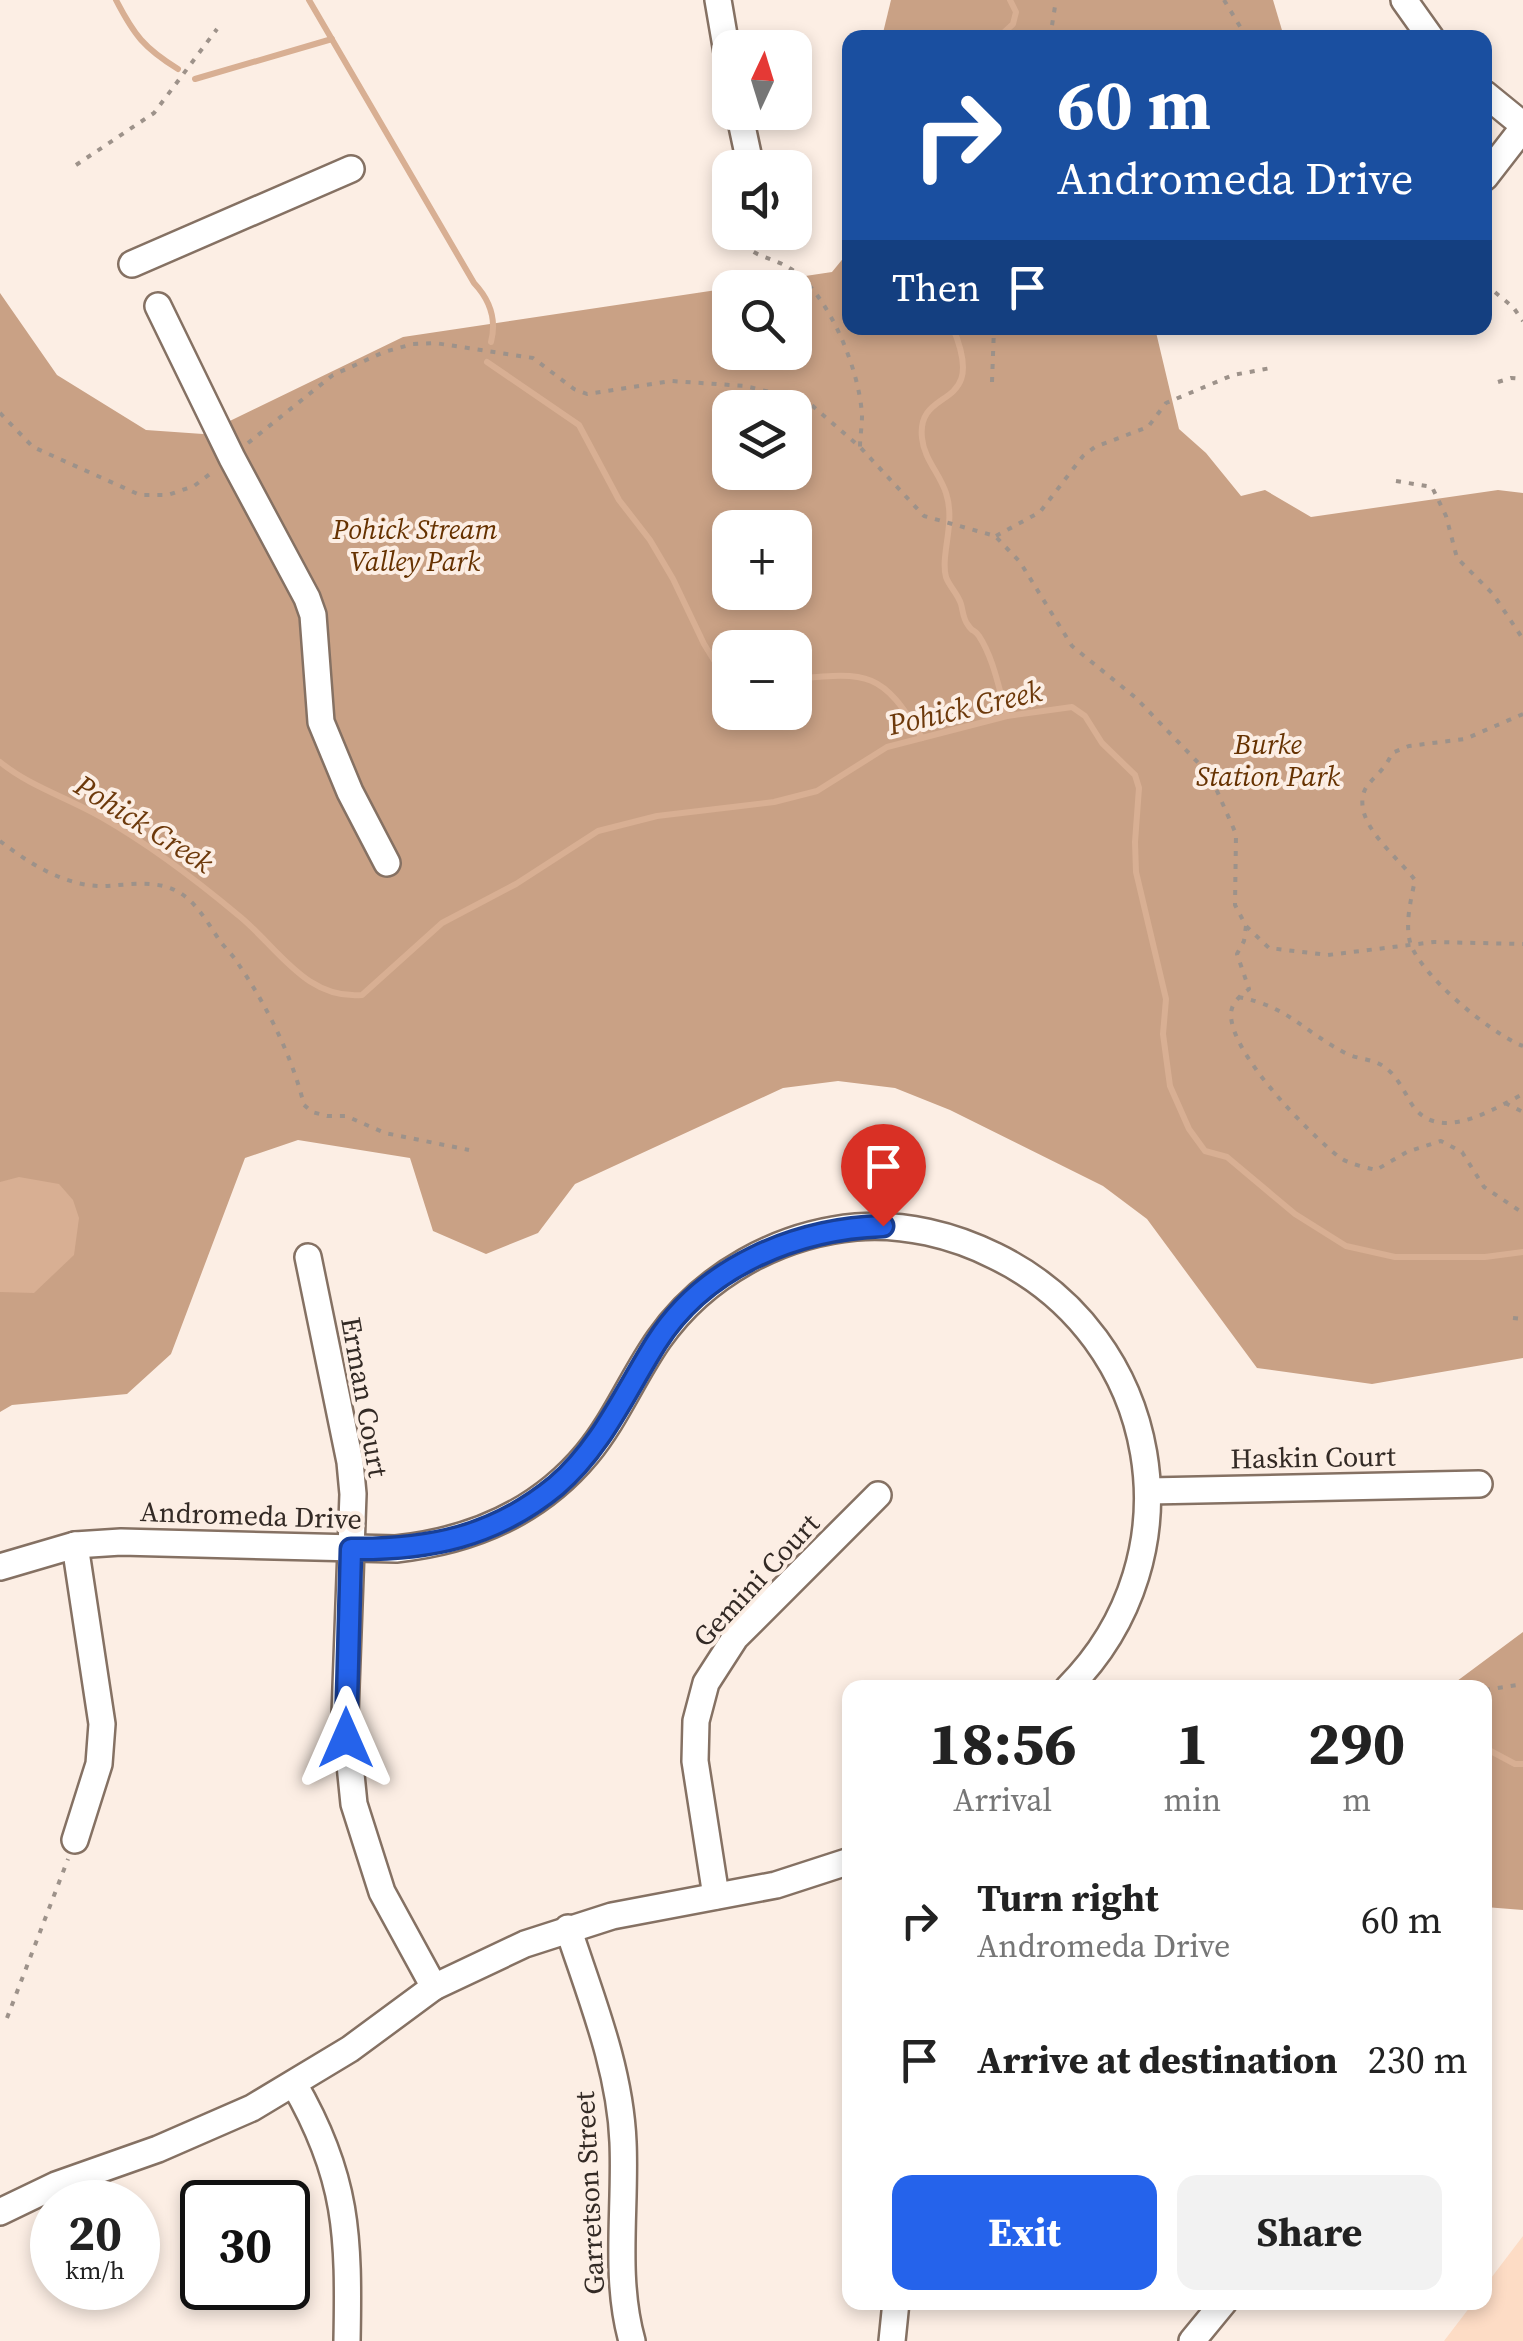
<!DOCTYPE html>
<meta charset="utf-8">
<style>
:root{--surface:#fff;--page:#f2f2f2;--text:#222;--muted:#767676;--accent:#2563eb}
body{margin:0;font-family:"Source Serif 4",serif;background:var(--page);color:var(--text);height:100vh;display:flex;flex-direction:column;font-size:38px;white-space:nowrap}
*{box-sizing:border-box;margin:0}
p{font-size:32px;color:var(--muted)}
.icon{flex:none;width:55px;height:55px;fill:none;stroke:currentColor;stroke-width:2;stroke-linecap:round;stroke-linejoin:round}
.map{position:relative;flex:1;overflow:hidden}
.drawer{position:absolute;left:842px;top:1680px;width:650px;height:630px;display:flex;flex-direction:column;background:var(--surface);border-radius:20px;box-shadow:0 5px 15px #0003}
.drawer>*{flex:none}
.top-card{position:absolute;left:842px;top:30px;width:650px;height:305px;border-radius:20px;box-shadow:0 5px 15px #0003;background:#1a4fa0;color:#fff;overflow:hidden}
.needle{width:65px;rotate:4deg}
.fabs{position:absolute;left:712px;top:30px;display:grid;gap:20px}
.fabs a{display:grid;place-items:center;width:100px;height:100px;border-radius:20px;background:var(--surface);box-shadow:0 5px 15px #0003;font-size:50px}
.speed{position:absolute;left:30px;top:2180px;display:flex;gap:20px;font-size:50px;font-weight:700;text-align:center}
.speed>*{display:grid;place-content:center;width:130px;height:130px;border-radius:50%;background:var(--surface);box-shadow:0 5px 15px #0003;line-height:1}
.speed small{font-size:25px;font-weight:400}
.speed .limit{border:5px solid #111;border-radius:15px;background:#fff;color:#111}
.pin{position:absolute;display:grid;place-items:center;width:85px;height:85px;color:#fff;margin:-102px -42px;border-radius:50% 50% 50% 0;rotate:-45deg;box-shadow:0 0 10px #0007}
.pin .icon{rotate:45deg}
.me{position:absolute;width:110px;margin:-55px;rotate:0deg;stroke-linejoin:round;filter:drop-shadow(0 0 8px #0008)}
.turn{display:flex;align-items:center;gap:35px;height:210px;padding:0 50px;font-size:45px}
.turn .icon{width:130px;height:130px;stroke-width:2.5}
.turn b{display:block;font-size:70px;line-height:85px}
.then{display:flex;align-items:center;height:95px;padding:0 50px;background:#0003;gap:20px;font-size:38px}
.eta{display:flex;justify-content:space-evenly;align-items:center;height:170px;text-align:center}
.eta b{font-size:60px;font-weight:700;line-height:70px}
.cta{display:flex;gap:20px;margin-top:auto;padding:20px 50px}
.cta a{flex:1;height:115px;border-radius:20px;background:var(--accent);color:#fff;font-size:40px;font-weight:700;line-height:115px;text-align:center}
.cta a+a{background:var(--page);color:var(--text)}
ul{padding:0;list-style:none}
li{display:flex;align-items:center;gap:30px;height:140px;padding:0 50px}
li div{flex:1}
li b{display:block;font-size:38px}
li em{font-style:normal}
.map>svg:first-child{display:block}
.green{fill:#fddcc5}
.forest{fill:#c9a185;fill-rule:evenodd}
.water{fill:#d8af93}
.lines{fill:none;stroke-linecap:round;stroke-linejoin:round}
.stream{stroke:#d8af93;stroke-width:6}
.minor-casing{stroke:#857163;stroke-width:30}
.path{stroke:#9d928a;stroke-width:4;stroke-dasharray:5 8;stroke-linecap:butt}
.minor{stroke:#fff;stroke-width:25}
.route-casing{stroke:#184099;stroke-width:25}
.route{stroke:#2563eb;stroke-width:18}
.labels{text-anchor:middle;stroke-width:8;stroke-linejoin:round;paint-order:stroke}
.park-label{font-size:28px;font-style:italic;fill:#663201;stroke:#fceee4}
.street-label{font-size:28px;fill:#332a25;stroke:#fceee4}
.water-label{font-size:30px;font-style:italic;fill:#6d390b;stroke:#fceee4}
</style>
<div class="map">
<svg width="1523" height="2341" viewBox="0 0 1523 2341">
<rect width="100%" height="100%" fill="#fceee4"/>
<path class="green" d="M 1523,2236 L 1523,2341 L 1444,2341 L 1473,2303 L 1485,2302 L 1485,2286 Z"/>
<g class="forest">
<path d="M 891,0 L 1273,0 L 1284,37 L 882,37 Z"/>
<path d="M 850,250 L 850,328 L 1155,328 L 1179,429 L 1206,453 L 1241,496 L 1265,490 L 1311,517 L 1498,490 L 1523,493 L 1523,1358 L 1372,1384 L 1257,1368 L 1147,1219 L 1103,1186 L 950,1110 L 895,1088 L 838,1081 L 783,1088 L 575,1184 L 538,1233 L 486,1254 L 433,1231 L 410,1158 L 298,1140 L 245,1158 L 171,1354 L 127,1394 L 12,1405 L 0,1412 L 0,293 L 57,375 L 146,430 L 203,434 L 403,337 L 730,288 L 730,352 L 795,352 L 795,288 L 732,287 L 832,272 ZM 730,408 L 795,408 L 795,472 L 730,472 ZM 730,528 L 795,528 L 795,592 L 730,592 ZM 730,648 L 795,648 L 795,712 L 730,712 Z"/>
<path d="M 1523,1632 L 1523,1910 L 1485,1907 L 1485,1688 L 1449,1687 Z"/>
</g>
<path class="water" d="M 19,1177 L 59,1184 L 73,1200 L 79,1218 L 74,1255 L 34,1293 L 0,1292 L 0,1182 Z"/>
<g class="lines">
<g class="stream">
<path d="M 116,0 C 134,35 144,48 178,69"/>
<path d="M 309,0 L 474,283 C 490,300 497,319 491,342"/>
<path d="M 998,38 L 1013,24 L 1016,12 L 1010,0"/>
<path d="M 195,79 L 332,39"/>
<path d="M 953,328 C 989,414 916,384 922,438 C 924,459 940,474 946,493 C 956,523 940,555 946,577 C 949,586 958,594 961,604 C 963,611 963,619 968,625 C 974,634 972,627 979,636 C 994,659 999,690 1007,716"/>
<path d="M 487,362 L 579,425 L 619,500 L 650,540 L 673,579 L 704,644 L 720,670 L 730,676"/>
<path d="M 795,679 C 869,672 882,671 922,738"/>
<path d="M 0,762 C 29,786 68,798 101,817 C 150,845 195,879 238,915 C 277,946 305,1000 362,995 L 442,923 L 516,884 L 598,831 L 657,816 L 774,802 L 817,791 L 887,747 L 1007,716 L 1072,707 L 1085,716 L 1102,743 L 1135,775 L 1139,788 L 1135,842 L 1136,872 L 1166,999 L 1163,1034 L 1170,1086 L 1189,1129 L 1205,1151 L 1227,1157 L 1295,1214 L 1346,1246 L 1395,1257 L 1485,1257 L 1523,1252"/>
<path d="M 1485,1748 L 1515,1764 L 1523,1764"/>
</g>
<defs>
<g id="minor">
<path d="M 718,0 L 730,70"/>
<path d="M 1404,0 L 1431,38"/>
<path d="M 1485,94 L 1523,125"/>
<path d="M 739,112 L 751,168"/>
<path d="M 1485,177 L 1523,128"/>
<path d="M 132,264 L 351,169"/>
<path d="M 158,306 L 232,458 L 307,598 L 313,615 L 321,722 L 350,792 L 387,863"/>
<path d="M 308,1257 L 350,1462 L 353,1494 L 345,1715 L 354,1804 L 382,1892 L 434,1987"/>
<path d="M 1149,1491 L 1479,1484"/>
<path d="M 75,1545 L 102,1724 L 99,1764 L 75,1840"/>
<path d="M 0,1567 L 75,1545 L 121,1542 L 396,1549 C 470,1541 538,1513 587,1454 C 616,1419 633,1376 659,1339 C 704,1275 779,1234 856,1227 C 904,1223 953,1235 995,1256 C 1162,1337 1200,1556 1068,1688"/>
<path d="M 716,1896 L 695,1761 L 696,1721 L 706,1683 L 735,1638 L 878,1495"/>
<path d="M 568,1928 C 591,1998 620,2068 623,2142 C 626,2208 614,2277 632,2341"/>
<path d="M 294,2084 C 348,2177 349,2236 347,2341"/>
<path d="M 0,2212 L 56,2185 L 158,2149 L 252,2108 L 350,2049 L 434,1987 L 525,1944 L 612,1916 L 776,1885 L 850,1861"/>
<path d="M 892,2341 L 896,2302"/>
<path d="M 1192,2341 L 1224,2302"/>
</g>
</defs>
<use href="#minor" class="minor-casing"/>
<g class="path">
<path d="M 1224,0 L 1247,38"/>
<path d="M 1050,38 L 1056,0"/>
<path d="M 76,165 L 154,113 L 217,29"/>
<path d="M 744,232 L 742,243 C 756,258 775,258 791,269 C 829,294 860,371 862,416 C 862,426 860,437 860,447"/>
<path d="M 1485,284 L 1513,307 L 1523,321"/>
<path d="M 992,382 L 994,328"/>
<path d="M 1498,382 L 1511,378 L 1523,379"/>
<path d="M 0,413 L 33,447 L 140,495 L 168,495 L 194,486 L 214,471"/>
<path d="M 248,443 L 333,375 L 384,352 L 413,344 L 435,343 L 533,358 L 574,389 L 587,394 L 671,381 L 745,386 L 807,401 L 860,447 L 924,516 L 995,536 L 1020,562 L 1072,646 L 1136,698 L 1210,775 L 1236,834 L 1235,905 L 1246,926 L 1269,948 L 1328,955 L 1434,942 L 1523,944"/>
<path d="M 1396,481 L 1432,487 L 1446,516 L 1457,558 L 1493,594 L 1523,639"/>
<path d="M 996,536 L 1040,512 L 1083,456 L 1095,447 L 1148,427 L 1166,403 L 1233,375 L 1271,368"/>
<path d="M 1523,714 L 1465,739 L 1409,746 L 1392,753 C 1384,773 1368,780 1364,792 C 1353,824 1399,858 1415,880 C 1411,899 1405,923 1410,942 C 1419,974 1491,1034 1523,1046"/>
<path d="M 0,841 C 30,864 66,887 105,886 C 125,885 147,881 167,887 C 193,895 205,919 220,941 C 226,949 234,956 239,965 C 267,1006 292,1056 304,1105 L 312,1112 L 327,1116 L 346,1116 L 385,1133 L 469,1150"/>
<path d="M 1246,926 L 1244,941 L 1237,954 L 1249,989 C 1241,995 1232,1002 1231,1013 C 1229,1053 1309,1133 1339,1157 C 1349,1164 1364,1167 1376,1170 L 1407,1152 L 1441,1141 L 1462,1152 L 1484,1187 L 1523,1213"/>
<path d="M 1238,997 C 1288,1006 1304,1032 1347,1054 C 1358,1059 1373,1059 1383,1066 C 1396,1074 1404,1091 1411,1103 C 1437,1145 1492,1110 1523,1094"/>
<path d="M 1505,1103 L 1523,1112"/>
<path d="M 1513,1318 L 1523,1319"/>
<path d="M 1485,1690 L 1523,1684"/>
<path d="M 7,2018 L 68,1859"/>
</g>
<use href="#minor" class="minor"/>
</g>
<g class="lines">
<defs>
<path id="route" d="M 346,1738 L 351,1549 C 429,1550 494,1537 556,1486 C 601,1448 625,1392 656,1343 C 704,1267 795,1229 883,1226"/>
</defs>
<use href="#route" class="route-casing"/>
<use href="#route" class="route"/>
</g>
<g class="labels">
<g class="park-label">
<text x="415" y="539">Pohick Stream<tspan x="415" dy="32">Valley Park</tspan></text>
<text x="1268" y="754">Burke<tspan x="1268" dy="32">Station Park</tspan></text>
</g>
<g class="street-label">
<text transform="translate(365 1397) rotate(80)" y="10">Erman Court</text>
<text transform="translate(1313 1457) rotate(-1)" y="10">Haskin Court</text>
<text transform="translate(251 1515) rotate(2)" y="10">Andromeda Drive</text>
<text transform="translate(756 1580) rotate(-47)" y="10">Gemini Court</text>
<text transform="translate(589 2193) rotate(-93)" y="10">Garretson Street</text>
</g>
<g class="water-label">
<text transform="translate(965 708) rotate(-13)" y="10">Pohick Creek</text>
<text transform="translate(144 824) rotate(32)" y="10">Pohick Creek</text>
</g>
</g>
</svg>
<div class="fabs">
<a><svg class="needle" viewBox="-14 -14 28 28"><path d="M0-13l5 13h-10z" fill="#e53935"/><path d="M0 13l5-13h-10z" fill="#767676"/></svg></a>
<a><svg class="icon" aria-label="sound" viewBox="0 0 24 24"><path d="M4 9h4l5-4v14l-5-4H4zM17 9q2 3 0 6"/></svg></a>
<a><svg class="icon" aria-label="search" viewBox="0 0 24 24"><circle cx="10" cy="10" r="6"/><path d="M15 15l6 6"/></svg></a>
<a><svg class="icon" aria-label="layers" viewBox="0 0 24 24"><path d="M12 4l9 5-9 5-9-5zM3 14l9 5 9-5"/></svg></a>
<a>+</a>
<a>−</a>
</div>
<div class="speed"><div>20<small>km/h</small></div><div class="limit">30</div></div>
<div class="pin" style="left:883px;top:1226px;background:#d93025"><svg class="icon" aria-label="arrive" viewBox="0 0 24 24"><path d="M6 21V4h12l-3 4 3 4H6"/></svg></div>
<svg class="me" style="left:346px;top:1738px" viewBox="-20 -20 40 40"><path d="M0-17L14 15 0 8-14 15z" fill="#2563eb" stroke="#fff" stroke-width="4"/></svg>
<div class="top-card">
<div class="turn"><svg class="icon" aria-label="right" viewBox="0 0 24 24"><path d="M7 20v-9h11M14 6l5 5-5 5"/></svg><div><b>60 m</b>Andromeda Drive</div></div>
<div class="then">Then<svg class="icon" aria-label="arrive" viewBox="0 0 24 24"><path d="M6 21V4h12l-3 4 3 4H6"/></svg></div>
</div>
<section class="drawer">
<div class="eta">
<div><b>18:56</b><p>Arrival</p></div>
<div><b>1</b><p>min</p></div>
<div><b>290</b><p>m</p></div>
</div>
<ul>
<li><svg class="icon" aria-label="right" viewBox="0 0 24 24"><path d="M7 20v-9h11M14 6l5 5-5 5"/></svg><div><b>Turn right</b><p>Andromeda Drive</p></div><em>60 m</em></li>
<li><svg class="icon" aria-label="arrive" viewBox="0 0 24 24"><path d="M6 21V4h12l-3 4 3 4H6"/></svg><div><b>Arrive at destination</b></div><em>230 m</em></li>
</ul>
<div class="cta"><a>Exit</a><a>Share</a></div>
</section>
</div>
